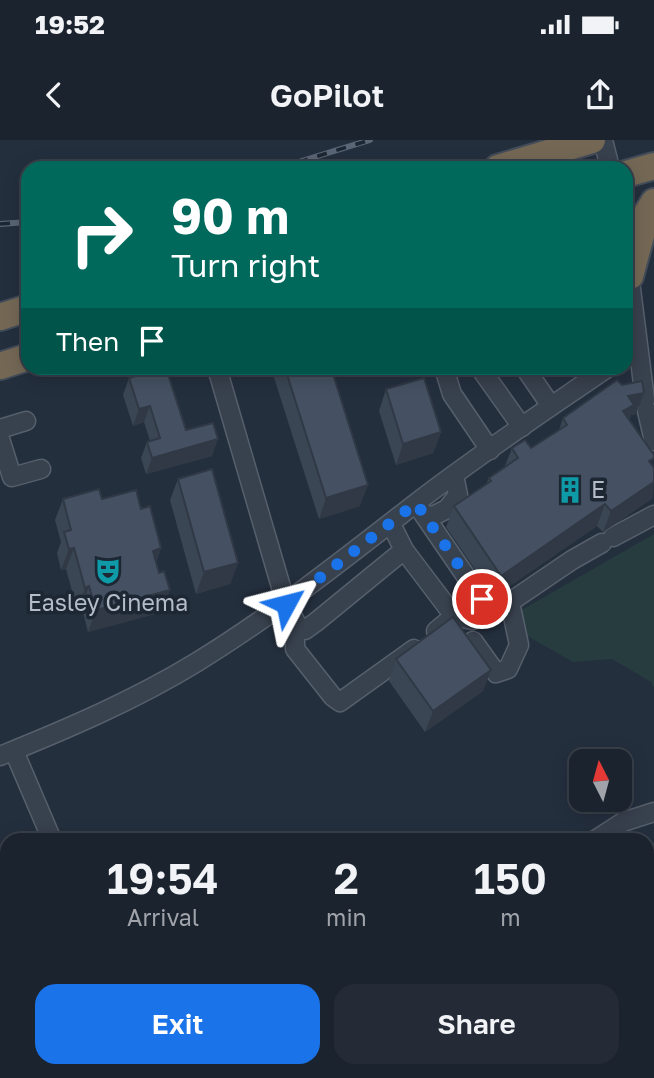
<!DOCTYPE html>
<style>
:root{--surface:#1b232e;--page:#242b36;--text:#f1f3f6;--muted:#a0a4aa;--line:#39404a;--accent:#1a73e8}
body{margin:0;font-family:"Golos Text",sans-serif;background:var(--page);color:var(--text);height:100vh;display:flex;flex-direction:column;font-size:26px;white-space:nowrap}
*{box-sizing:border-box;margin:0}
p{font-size:23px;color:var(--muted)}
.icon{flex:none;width:38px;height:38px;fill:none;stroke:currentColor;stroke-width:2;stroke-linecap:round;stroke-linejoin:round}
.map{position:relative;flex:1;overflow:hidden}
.panel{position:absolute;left:0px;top:693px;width:654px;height:245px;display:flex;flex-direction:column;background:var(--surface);border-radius:21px 21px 0 0;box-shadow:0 4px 18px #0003,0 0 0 2px var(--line)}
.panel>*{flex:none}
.guide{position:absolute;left:21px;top:21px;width:612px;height:214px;border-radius:21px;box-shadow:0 4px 18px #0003,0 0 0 2px var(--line);background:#00695c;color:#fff;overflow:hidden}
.needle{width:46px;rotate:354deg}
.tools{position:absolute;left:569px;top:609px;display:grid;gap:14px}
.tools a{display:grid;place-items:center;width:63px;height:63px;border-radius:14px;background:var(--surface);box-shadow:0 4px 18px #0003,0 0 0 2px var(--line);font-size:35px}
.pin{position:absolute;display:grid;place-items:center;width:60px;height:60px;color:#fff;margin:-30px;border:4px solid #fff;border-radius:50%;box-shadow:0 2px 7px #0007}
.me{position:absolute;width:77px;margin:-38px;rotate:52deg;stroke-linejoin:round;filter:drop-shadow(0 0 5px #0008)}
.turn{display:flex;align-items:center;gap:24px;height:147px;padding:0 35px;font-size:32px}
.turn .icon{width:91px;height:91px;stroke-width:2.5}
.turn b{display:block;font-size:49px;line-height:60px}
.then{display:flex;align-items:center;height:66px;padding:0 35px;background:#0003;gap:14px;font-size:26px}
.eta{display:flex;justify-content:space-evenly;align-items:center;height:119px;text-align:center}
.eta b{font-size:42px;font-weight:600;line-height:49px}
.cta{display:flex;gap:14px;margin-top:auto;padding:14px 35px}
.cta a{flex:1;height:80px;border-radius:21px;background:var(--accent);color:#fff;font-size:28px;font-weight:600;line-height:80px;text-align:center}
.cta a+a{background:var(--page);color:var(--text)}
.status{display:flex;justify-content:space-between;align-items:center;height:49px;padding:0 35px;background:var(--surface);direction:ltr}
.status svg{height:19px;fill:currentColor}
header{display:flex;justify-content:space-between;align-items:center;height:91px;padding:0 35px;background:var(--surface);font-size:32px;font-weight:600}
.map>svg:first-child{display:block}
.green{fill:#263c3f}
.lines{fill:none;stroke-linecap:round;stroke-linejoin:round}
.minor-casing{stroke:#565f6c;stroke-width:21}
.highway-casing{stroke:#434c59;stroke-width:30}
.path{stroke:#44595c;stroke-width:2.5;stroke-dasharray:5 5;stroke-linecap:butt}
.minor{stroke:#38414e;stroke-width:18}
.highway{stroke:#746855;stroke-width:26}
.rail-casing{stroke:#5a6575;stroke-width:6}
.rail{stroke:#1d2633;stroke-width:3.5;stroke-dasharray:10;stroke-linecap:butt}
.wall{fill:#3b4654}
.shaded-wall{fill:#303945}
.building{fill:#455162;stroke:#303945;stroke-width:2}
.route{stroke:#1a73e8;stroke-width:12;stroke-dasharray:0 21.6}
.labels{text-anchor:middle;stroke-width:7;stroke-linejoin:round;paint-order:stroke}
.poi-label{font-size:23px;fill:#b4bcc9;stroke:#1d2633;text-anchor:start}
</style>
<div class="status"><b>19:52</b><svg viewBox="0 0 49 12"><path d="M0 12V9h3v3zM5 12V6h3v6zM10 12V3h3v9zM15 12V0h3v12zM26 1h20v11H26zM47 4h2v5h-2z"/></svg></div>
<header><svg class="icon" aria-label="back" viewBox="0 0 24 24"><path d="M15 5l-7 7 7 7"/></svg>GoPilot<svg class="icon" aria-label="share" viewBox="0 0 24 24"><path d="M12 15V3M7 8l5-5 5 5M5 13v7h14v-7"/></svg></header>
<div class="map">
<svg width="654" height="938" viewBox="0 0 654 938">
<rect width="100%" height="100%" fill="#242f3e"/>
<g class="green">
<path d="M 654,394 L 654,548 L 651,542 L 612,519 L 573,522 L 527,496 L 518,472 Z"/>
<path d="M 654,888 L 654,938 L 575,938 L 578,931 L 648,931 L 648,891 Z"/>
</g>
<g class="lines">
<defs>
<g id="minor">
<path d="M 603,0 L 610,28"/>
<path d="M 628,125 L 645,260"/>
<path d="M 217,228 L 286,464 L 300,490 L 305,490 L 316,482 L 404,410 L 391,384"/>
<path d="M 444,228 L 452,254 L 490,310"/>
<path d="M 480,228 L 522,287"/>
<path d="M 525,228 L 551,266"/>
<path d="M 647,271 L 654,301"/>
<path d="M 0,289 L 26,281"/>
<path d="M 0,299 L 12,337 L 41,329"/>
<path d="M 420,369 L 424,375 L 433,376 L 447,369 L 458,355 L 454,335"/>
<path d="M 424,375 L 489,470 L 487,475 L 472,480 L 454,476"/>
<path d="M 613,397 L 654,375"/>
<path d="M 404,410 L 454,476 L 436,491"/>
<path d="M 507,464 L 572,420 L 602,403"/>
<path d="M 300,490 L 295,496 L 295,509 L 333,557 L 340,562 L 414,509"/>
<path d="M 473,501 L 496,533 L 508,529 L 519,505 L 511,467 L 507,464 L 500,466"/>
<path d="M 14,611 L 52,700"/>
<path d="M 0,616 C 67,589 135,560 197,522 C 275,474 344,419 416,363 C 478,315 543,272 607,228"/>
<path d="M 595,700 L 623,682 L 654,672"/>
<path d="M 648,717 L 654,714"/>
<path d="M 648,767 L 654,781"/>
<path d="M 56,938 L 62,931"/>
<path d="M 332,938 L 337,931"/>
</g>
<g id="highway">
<path d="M 498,28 L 592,0"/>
<path d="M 626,34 L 654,26"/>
<path d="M 630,136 L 647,73 L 654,62"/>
<path d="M 0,177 L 28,168"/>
<path d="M 0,226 L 28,217"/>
</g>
</defs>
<use href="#minor" class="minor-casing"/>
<use href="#highway" class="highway-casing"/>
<g class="path">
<path d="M 648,881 L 654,878"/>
<path d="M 560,938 L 561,931"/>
</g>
<use href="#minor" class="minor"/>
<use href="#highway" class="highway"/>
<defs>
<g id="rail">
<path d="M 279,28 L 370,0"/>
<path d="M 0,84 L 28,82"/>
</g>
</defs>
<use href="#rail" class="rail-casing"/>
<use href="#rail" class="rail"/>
</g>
<g class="wall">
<path d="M 271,228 L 334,228 L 335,233 L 334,237 L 360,366 L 319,379 Z"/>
<path d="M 129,238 L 186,290 L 212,316 L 146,334 L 141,318 L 147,302 L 150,301 L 144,282 L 133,286 L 123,255 Z"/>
<path d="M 622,245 L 636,274 L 631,275 L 629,280 L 652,325 L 653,358 L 603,392 L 597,386 L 494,457 L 446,387 L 454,366 L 486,344 L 489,338 L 505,326 L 512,308 L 531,308 L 559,290 L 563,278 Z"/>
<path d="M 386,249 L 441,292 L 433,313 L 396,325 L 379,271 Z"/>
<path d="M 178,339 L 238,423 L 230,444 L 196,454 L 170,360 Z"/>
<path d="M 63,359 L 102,359 L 141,369 L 161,408 L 156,423 L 159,433 L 170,450 L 162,472 L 88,492 L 82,468 L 77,469 L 66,429 L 61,430 L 57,413 L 61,402 L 55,380 Z"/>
<path d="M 396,519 L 483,551 L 425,592 L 389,541 Z"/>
</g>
<g class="shaded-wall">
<path d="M 644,253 L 636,274 L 631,275 L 627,286 L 615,292 L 628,256 Z"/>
<path d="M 150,266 L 144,282 L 133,286 L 139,269 Z"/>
<path d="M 441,292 L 433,313 L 396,325 L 403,304 Z"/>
<path d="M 218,299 L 212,316 L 146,334 L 152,318 Z"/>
<path d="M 654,342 L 653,358 L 603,392 L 611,371 Z"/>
<path d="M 368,345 L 360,366 L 319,379 L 326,358 Z"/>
<path d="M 605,364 L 597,386 L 494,457 L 501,436 Z"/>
<path d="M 74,408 L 66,429 L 61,430 L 69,409 Z"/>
<path d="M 161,408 L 154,430 L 153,411 Z"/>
<path d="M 238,423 L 230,444 L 196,454 L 204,432 Z"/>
<path d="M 89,446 L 82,468 L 77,469 L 85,448 Z"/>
<path d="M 170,450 L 162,472 L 88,492 L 96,470 Z"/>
<path d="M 491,530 L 483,551 L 425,592 L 433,571 Z"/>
</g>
<g class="building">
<path d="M 162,228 L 166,228 L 186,290 L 213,283 L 218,299 L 152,318 L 147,302 L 160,298 L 150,266 L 139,269 L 129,238 Z"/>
<path d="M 285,228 L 334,228 L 335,233 L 333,234 L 368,345 L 326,358 Z"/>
<path d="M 424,238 L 441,292 L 403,304 L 386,249 Z"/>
<path d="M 617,240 L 622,245 L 642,241 L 644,253 L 628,256 L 634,265 L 623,271 L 654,315 L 654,318 L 649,321 L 654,328 L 654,342 L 611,371 L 605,364 L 501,436 L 454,366 L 491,341 L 489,338 L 518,318 L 512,308 L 525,300 L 531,308 L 567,285 L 563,278 Z"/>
<path d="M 212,329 L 238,423 L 204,432 L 178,339 Z"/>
<path d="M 99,349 L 102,359 L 136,350 L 141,369 L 150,366 L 161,408 L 153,411 L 159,433 L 164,431 L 170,450 L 96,470 L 89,446 L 85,448 L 74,408 L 69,409 L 64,392 L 71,390 L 63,359 Z"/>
<path d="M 453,477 L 491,530 L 433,571 L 396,519 Z"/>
</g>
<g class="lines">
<path class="route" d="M 286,464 L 416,363 L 482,459"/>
</g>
<defs>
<symbol id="building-bare" viewBox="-9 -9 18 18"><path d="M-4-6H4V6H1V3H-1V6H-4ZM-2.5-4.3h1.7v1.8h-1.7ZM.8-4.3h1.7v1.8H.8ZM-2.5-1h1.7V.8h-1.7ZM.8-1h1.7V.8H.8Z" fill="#0f9aa8" stroke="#1d2633" stroke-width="2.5" paint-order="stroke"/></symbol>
<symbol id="theatre-bare" viewBox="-9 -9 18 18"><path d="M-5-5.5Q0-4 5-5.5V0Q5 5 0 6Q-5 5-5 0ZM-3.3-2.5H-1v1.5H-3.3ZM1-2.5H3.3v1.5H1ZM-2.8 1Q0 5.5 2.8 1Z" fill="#0f9aa8" stroke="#1d2633" stroke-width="2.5" paint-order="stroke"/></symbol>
</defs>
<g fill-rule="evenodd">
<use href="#building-bare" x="551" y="331" width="38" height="38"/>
<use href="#theatre-bare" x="89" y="412" width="38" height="38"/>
</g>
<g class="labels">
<g class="poi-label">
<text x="591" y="358">E</text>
<text x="108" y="471" text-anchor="middle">Easley Cinema</text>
</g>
</g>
</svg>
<div class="tools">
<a><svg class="needle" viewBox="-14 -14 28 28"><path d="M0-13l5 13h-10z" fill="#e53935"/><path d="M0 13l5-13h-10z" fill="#a0a4aa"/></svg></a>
</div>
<div class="pin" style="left:482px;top:459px;background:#d93025"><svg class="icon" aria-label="arrive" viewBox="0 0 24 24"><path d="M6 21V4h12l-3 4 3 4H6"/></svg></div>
<svg class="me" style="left:286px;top:464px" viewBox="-20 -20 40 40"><path d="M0-17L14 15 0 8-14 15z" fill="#1a73e8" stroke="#fff" stroke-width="4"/></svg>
<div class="guide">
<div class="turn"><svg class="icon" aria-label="right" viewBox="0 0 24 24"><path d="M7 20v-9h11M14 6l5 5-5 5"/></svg><div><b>90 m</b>Turn right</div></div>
<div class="then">Then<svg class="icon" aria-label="arrive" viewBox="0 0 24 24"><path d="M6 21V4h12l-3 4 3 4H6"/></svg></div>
</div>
<section class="panel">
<div class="eta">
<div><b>19:54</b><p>Arrival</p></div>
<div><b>2</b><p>min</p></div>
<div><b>150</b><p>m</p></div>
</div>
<div class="cta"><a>Exit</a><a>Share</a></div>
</section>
</div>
